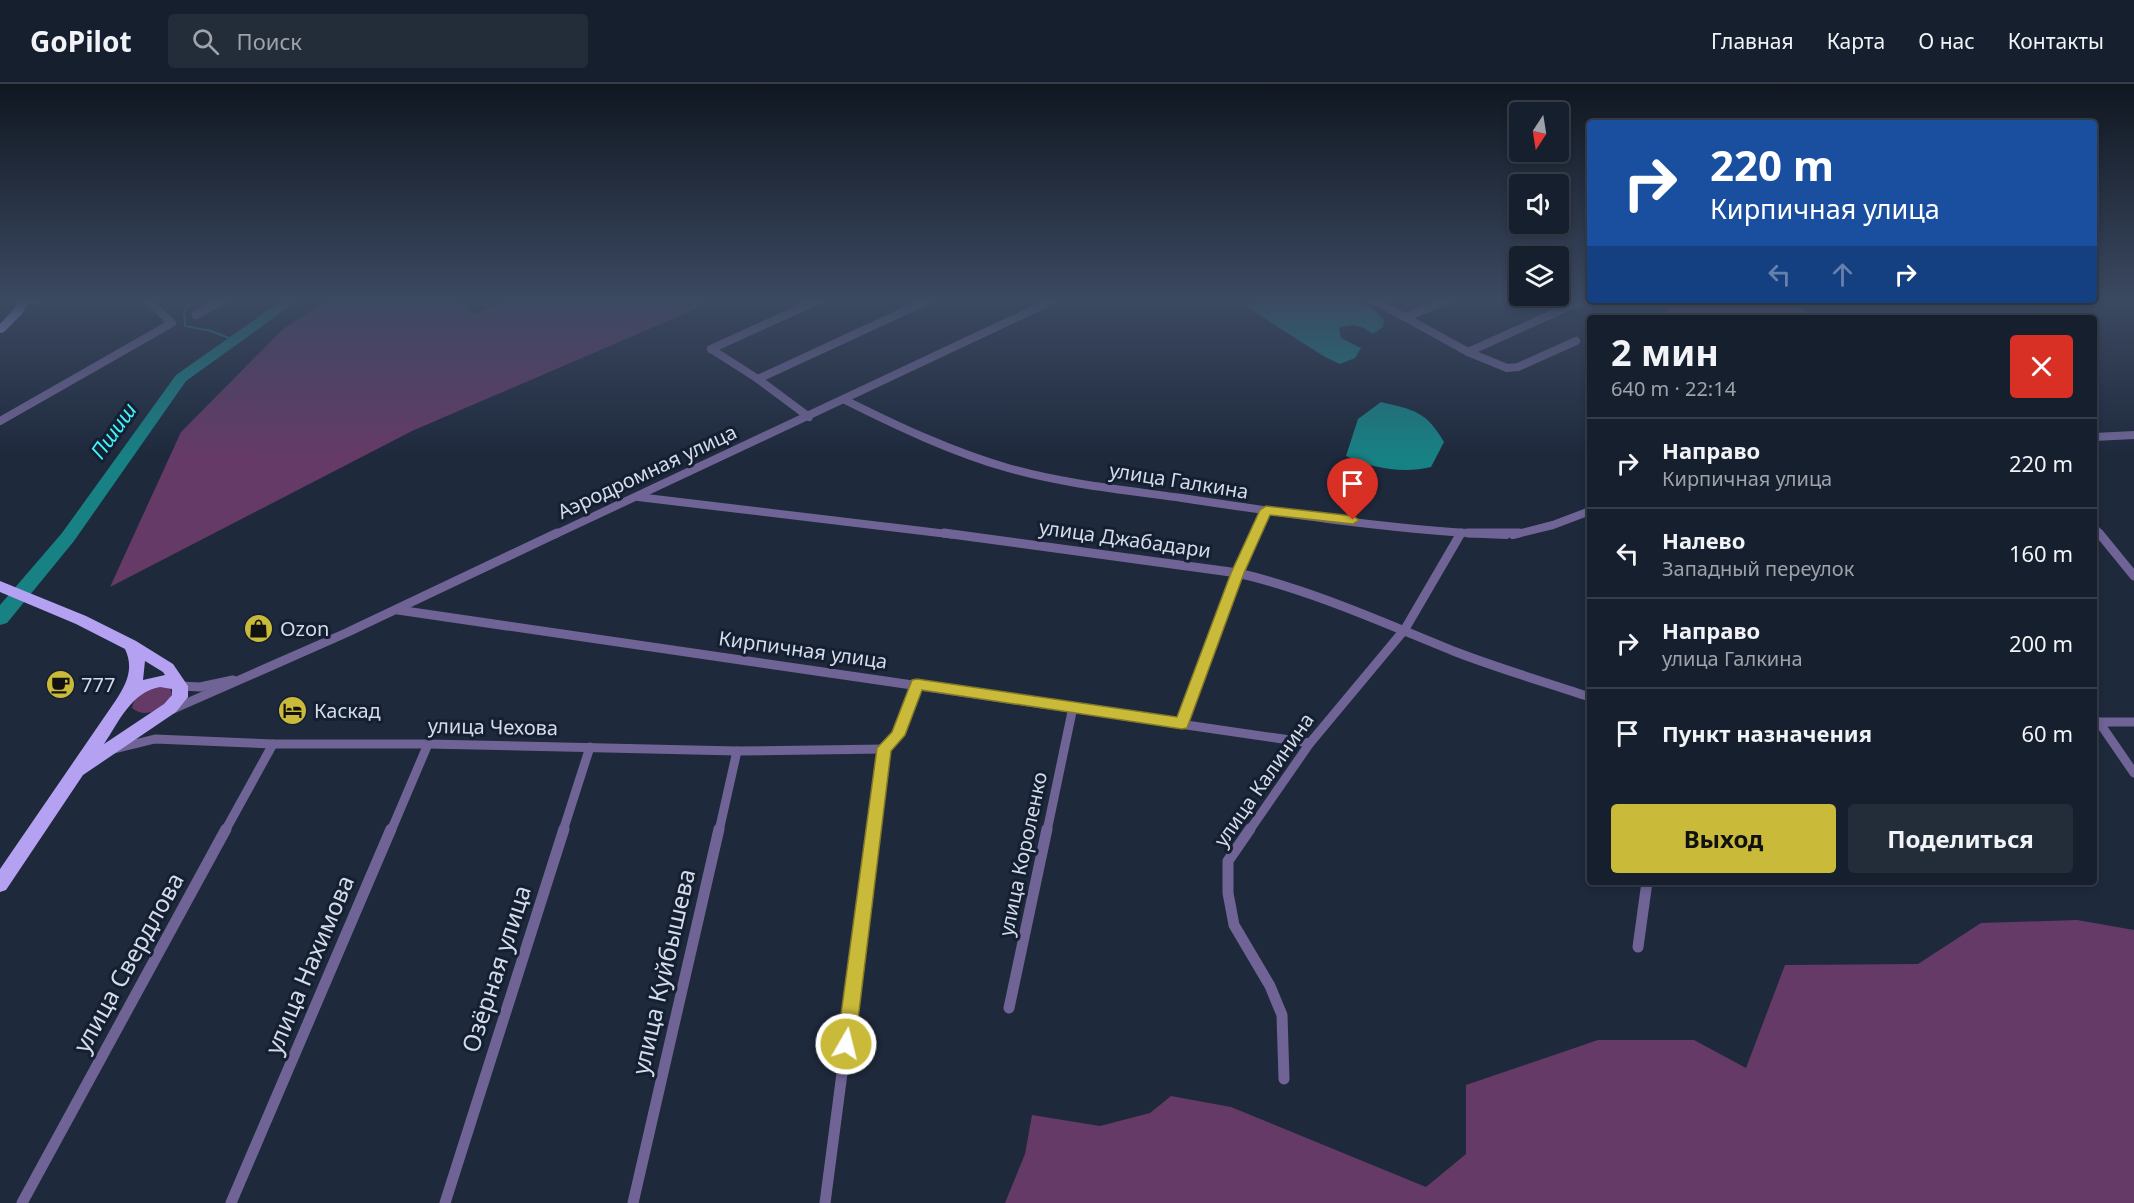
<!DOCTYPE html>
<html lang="ru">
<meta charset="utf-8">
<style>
:root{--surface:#161f2d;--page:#232c39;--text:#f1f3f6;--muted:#9ea2aa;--line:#353d49;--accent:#caba3a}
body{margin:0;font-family:"Noto Sans",sans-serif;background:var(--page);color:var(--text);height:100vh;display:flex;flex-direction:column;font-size:22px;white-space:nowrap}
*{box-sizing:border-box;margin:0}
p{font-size:20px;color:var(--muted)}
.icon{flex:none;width:33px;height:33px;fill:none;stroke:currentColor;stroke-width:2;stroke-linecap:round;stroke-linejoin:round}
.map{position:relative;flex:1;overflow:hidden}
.details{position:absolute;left:1587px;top:231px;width:510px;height:570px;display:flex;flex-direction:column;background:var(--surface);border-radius:6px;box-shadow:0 3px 9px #0003,0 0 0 2px var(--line)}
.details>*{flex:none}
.hud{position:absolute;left:1587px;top:36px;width:510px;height:183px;border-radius:6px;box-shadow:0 3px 9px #0003,0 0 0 2px var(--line);background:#1a4fa0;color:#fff;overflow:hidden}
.needle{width:39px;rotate:192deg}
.fabs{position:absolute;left:1509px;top:18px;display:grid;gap:12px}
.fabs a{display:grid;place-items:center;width:60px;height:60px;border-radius:6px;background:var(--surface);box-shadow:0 3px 9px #0003,0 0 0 2px var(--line);font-size:30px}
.pin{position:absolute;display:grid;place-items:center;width:51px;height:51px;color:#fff;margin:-62px -26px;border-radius:50% 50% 50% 0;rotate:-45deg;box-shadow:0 0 6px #0007}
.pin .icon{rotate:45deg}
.me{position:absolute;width:66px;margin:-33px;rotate:8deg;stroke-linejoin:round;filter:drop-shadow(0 0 4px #0008)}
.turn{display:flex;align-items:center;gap:21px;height:126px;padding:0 24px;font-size:27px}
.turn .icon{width:78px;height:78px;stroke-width:2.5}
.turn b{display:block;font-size:42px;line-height:51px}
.lanes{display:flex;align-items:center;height:57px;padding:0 24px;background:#0003;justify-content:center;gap:30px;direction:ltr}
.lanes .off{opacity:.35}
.round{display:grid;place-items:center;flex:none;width:63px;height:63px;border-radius:6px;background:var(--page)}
.headline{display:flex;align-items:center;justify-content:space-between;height:102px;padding:0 24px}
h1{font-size:36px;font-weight:700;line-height:45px}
.cta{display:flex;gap:12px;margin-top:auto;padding:12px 24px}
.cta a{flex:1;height:69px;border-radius:6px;background:var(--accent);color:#111;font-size:24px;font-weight:700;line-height:69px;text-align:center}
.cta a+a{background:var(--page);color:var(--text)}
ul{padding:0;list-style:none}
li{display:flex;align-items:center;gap:18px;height:90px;padding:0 24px;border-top:2px solid var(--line)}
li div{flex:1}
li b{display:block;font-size:22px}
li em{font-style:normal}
header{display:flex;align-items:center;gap:36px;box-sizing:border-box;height:84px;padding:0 30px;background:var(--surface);border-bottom:2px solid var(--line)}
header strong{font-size:28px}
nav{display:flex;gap:33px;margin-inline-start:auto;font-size:21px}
.search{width:420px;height:54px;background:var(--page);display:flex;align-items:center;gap:15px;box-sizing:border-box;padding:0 21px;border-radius:6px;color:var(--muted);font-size:22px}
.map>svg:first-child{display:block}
.green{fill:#653a67}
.water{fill:#178184}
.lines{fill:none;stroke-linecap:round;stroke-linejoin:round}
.stream{stroke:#178184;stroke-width:2}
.river{fill:#178184;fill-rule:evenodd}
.minor-far2{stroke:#6f6495;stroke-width:8}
.minor-far1{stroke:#6f6495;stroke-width:9}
.minor{stroke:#6f6495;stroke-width:11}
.primary{fill:#b4a1f2;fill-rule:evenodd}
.route{fill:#caba3a;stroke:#837926;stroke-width:1.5}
.labels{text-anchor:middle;stroke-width:6;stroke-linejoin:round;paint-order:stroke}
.street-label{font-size:20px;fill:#d4dce9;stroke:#151f32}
.poi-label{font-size:20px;fill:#d4dce9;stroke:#151f32;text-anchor:start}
.water-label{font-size:21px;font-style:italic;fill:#3ef6fc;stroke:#151f32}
.near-street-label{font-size:24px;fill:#d4dce9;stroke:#151f32}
</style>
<header>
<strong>GoPilot</strong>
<div class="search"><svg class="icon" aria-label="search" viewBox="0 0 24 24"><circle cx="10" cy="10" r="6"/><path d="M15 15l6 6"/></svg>Поиск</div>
<nav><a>Главная</a><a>Карта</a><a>О нас</a><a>Контакты</a></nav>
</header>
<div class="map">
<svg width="2134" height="1119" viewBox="0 0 2134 1119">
<rect width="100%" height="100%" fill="#1e293c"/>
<g class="green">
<path d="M 328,215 L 459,215 L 457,217 L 475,230 L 505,215 L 719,215 L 412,347 L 110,503 L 181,348 L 282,246 Z"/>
<path d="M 1667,216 L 1786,216 L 1815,234 L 1667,234 Z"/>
<path d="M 163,602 L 170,604 L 172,610 C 165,624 146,636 132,624 C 135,609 149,604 163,602 Z"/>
<path d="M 2077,836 L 2134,846 L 2134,1119 L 1005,1119 L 1025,1070 L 1032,1031 L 1100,1042 L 1150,1029 L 1171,1012 L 1231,1023 L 1426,1103 L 1466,1070 L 1466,1001 L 1598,956 L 1694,956 L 1746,984 L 1785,881 L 1918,880 L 1981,839 Z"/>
</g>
<g class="water">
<path d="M 1258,215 L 1351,215 L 1375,226 L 1384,237 L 1383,243 L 1373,250 C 1361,241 1353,239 1339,244 L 1341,254 L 1361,264 L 1355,274 L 1340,280 L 1325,273 L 1245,222 Z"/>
<path d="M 1381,318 C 1414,326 1426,327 1444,358 L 1431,383 C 1403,390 1371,384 1346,372 L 1358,335 Z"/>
</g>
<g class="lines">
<path class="stream" d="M 191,215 L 184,228 L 185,242 L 211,247 L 234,256"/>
<path class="river" d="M 284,215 L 300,215 L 186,297 L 74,457 L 7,539 L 0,541 L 0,521 L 62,449 L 176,291 Z"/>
<g class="minor-far2">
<path d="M 1372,215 L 1468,268 L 1507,284 L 1518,283 L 1576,257"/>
<path d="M 24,216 L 40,215"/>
<path d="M 196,231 L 226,215"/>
<path d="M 1406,233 L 1451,215"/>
<path d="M 711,265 L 821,215"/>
<path d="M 711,265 L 758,295 L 809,333"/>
<path d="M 1468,268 L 1572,221 L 1595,216"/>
<path d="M 758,295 L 931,215"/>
<path d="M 845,316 C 897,342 952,368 1008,384 C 1064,400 1124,406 1182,414 C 1289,430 1398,447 1506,451"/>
<path d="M 0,337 L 172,239 L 146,215"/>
<path d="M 2094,353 L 2134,351"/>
<path d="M 638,413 L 956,451"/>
<path d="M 2094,443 L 2100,451"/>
<path d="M 554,451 L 1056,215"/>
<path d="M 1255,451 L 1266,426"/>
<path d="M 1513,451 L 1553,441 L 1590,427"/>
</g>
<g class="minor-far1">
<path d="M 944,449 L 1238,489 C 1314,507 1384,539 1456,568 C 1500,585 1545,598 1590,613"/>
<path d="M 1468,449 L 1519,449"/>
<path d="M 2099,449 L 2134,492"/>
<path d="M 398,526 L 1310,659"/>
<path d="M 180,602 L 200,603 L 233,596"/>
<path d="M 171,626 L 346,549 L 557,449"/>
<path d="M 2096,638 L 2134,638"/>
<path d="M 2099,638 L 2134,689"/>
<path d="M 1182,640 L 1238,489 L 1256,449"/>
<path d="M 114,665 L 155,655 L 273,660 L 428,660 L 737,667 L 884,665"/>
<path d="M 225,747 L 273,660"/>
<path d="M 391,747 L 428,660"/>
<path d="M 563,747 L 590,663"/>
<path d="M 719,747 L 737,667"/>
<path d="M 873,747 L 884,665 L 898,651 L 917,600"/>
<path d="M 1047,747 L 1073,623"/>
<path d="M 1249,747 L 1310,659 L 1405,545 L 1461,449"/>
</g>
<g class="minor">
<path d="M 1250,745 L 1228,777 L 1228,809 L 1234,841 L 1270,902 L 1282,931 L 1284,995"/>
<path d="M 1638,863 L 1647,798"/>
<path d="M 1009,924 L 1047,745"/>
<path d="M 22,1119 L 226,745"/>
<path d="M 231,1119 L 391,745"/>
<path d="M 445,1119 L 564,745"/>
<path d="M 633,1119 L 719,745"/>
<path d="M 825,1119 L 874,745"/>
</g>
<g class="primary">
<path d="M 20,215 L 30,215 L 22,230 L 4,248 L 0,249 L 0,240 L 13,226 Z"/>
<path d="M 0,497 L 86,532 L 136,557 L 173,580 L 188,602 L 188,613 L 176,628 L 83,691 L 6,806 L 0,808 L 0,785 L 116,616 C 127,599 134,584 125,565 L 76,540 L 0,508 ZM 145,577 L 163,588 L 165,591 L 143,596 ZM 160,603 L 172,605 L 172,611 L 164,620 L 104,660 C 119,638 131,608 160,603 Z"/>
</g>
</g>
<linearGradient id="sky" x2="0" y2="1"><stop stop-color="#101721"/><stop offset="0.58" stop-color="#3b4961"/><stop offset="1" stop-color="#3b4961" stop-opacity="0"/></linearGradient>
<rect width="2134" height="372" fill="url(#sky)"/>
<path class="route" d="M 1266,422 L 1353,432 L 1359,436 L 1353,440 L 1270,431 L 1244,489 L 1187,644 L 1182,645 L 922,606 L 905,651 L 891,667 L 855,960 L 852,966 L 846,969 L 839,966 L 837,960 L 877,664 L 892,648 L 912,596 L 917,595 L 1177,633 L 1231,489 L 1260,426 Z"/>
<defs>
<symbol id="shop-disc" viewBox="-11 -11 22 22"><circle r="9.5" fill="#caba3a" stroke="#151f32"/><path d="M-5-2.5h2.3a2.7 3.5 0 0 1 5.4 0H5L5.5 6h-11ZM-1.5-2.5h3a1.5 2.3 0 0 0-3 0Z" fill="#111"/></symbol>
<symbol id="cafe-disc" viewBox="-11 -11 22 22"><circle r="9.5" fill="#caba3a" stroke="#151f32"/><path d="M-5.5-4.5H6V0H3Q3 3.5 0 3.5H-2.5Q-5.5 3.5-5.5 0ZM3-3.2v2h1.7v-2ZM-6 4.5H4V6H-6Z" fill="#111"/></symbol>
<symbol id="hotel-disc" viewBox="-11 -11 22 22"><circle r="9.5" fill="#caba3a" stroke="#151f32"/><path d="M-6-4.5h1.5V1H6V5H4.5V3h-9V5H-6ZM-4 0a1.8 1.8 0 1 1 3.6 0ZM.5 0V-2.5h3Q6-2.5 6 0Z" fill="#111"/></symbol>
</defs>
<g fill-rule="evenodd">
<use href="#shop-disc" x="242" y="528" width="33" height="33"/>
<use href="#cafe-disc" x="44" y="584" width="33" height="33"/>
<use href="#hotel-disc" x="276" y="610" width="33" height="33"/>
</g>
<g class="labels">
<g class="street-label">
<text transform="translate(647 388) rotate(-25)" y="7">Аэродромная улица</text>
<text transform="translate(1179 397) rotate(9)" y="7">улица Галкина</text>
<text transform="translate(1125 455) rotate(8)" y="7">улица Джабадари</text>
<text transform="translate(803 566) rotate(8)" y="7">Кирпичная улица</text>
<text transform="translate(493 643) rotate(1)" y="7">улица Чехова</text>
<text transform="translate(1264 696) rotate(-55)" y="7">улица Калинина</text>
<text transform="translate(1023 770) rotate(-78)" y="7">улица Короленко</text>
</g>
<g class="poi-label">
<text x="280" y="552">Ozon</text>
<text x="81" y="608">777</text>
<text x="314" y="634">Каскад</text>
</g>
<g class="water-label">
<text transform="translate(114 347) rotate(-55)" y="7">Пшиш</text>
</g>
<g class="near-street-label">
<text transform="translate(129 879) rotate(-61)" y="8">улица Свердлова</text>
<text transform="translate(310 881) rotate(-67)" y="8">улица Нахимова</text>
<text transform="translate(497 885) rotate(-72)" y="8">Озёрная улица</text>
<text transform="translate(664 888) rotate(-77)" y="8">улица Куйбышева</text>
</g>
</g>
</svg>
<div class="fabs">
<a><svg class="needle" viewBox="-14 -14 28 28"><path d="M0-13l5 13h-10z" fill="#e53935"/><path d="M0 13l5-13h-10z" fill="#9ea2aa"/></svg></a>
<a><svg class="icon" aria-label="sound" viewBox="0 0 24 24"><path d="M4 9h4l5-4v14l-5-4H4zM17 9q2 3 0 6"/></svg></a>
<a><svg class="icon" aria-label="layers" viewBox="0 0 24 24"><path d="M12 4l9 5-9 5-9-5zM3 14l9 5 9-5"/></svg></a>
</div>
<div class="pin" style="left:1353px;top:436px;background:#d93025"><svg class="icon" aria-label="arrive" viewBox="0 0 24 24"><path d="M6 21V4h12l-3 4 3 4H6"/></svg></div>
<svg class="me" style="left:846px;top:960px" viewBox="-20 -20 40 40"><circle r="17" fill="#caba3a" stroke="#fff" stroke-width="3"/><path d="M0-11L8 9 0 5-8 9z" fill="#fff"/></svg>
<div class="hud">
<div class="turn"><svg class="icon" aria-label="right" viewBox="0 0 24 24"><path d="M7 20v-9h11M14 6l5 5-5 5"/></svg><div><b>220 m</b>Кирпичная улица</div></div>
<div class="lanes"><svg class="icon off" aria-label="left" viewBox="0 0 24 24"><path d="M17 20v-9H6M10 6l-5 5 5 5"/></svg><svg class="icon off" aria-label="ahead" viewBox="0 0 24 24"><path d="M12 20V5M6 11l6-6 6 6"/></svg><svg class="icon" aria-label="right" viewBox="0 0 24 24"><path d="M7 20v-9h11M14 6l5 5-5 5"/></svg></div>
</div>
<section class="details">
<div class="headline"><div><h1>2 мин</h1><p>640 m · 22:14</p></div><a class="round" style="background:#d93025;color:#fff"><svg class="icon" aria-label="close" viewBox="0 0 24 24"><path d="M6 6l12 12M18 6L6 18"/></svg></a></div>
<ul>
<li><svg class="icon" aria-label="right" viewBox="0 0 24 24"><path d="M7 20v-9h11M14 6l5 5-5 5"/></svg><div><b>Направо</b><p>Кирпичная улица</p></div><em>220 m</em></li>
<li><svg class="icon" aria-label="left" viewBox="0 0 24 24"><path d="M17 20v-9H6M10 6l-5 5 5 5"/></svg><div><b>Налево</b><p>Западный переулок</p></div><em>160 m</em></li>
<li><svg class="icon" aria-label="right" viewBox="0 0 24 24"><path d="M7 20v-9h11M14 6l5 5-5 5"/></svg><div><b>Направо</b><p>улица Галкина</p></div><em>200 m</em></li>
<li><svg class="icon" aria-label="arrive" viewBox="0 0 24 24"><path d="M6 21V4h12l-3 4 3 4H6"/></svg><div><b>Пункт назначения</b></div><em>60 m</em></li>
</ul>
<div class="cta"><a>Выход</a><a>Поделиться</a></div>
</section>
</div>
